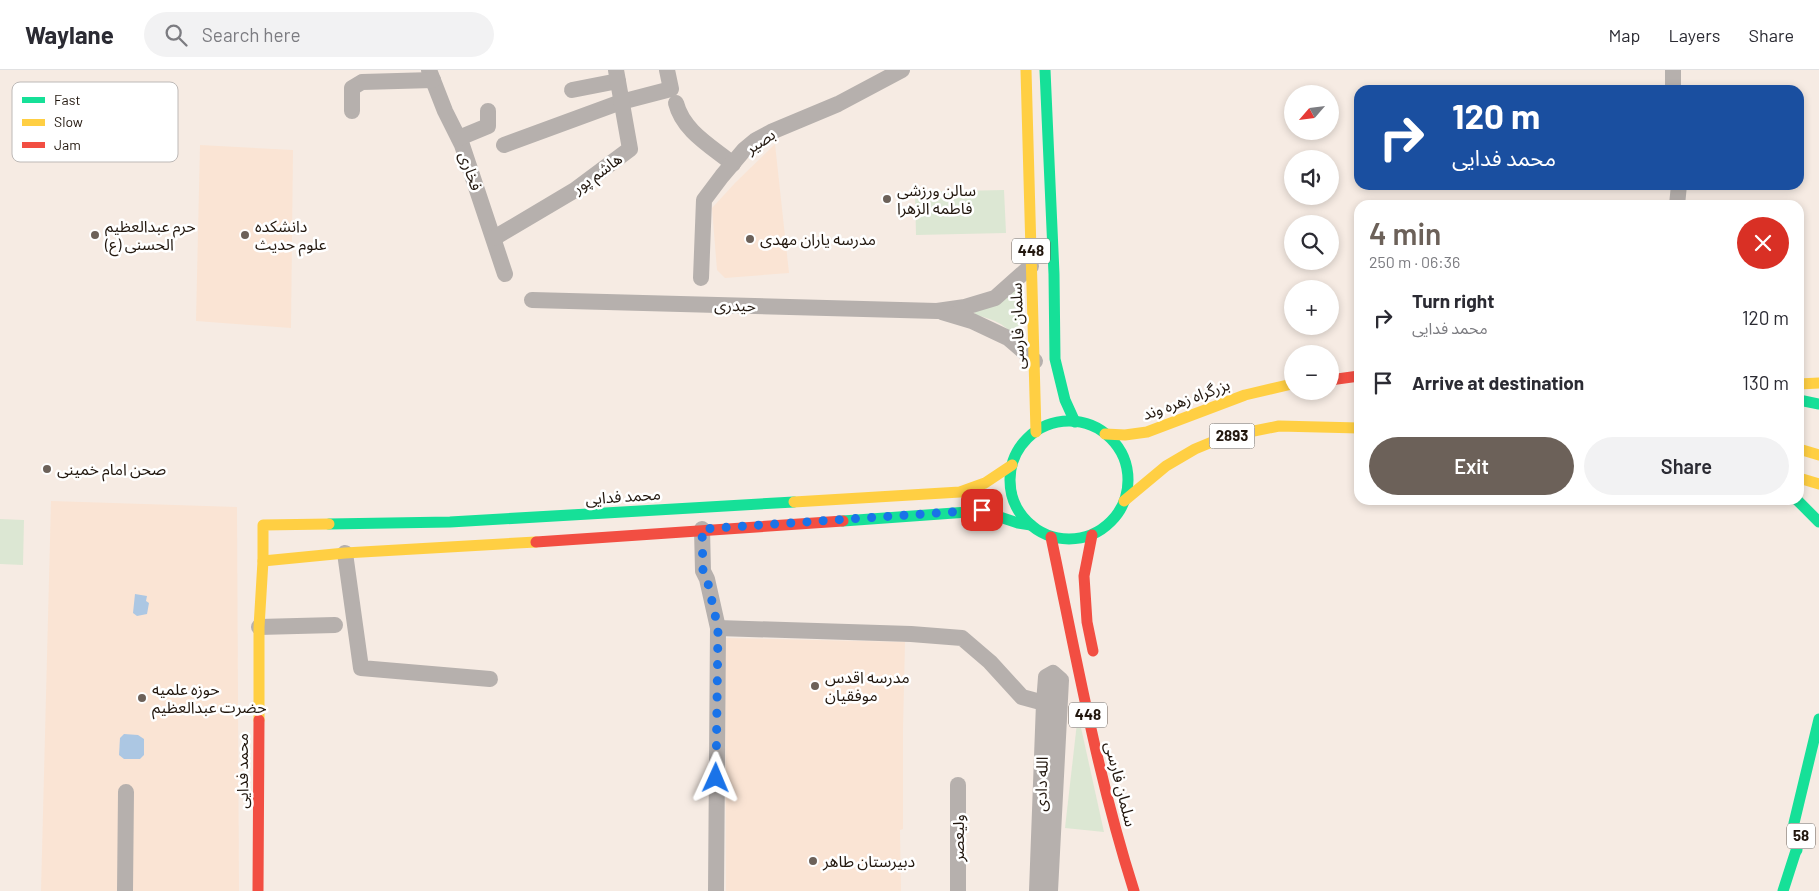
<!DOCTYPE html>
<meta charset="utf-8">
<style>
:root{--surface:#fff;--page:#f2f2f3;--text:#2b2b33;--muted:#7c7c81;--line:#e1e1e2;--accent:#6c6159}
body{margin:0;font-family:Barlow,"Noto Sans Arabic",sans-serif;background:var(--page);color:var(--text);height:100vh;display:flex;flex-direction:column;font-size:19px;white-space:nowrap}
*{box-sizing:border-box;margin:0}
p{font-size:16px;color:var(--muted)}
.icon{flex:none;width:28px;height:28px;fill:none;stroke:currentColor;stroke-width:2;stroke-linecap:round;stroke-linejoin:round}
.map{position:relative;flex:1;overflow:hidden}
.sheet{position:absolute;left:1354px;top:130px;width:450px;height:305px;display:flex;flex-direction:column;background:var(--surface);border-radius:15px;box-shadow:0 2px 8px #0003}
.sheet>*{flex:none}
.guide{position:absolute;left:1354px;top:15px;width:450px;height:105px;border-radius:15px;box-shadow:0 2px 8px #0003;background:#1a4fa0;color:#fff;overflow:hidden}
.needle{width:32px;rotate:242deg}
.buttons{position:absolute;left:1284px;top:15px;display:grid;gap:10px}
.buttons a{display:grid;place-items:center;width:55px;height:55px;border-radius:50%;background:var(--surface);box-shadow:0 2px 8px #0003;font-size:25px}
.pin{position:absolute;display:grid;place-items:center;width:42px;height:42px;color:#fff;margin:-21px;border-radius:10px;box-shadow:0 2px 8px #0006}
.me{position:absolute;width:55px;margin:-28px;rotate:1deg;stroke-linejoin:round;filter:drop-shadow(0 0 4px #0008)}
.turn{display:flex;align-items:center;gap:18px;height:105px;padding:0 15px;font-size:22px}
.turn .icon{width:65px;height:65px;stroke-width:2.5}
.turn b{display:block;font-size:35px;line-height:42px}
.round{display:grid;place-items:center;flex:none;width:52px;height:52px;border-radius:26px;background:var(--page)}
.headline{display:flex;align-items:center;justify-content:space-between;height:85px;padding:0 15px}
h1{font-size:30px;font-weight:600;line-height:38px;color:var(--accent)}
.action{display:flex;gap:10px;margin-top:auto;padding:10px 15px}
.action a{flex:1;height:58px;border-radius:30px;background:var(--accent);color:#fff;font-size:20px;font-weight:600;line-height:58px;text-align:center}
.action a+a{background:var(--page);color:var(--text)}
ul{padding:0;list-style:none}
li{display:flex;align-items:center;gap:15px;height:65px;padding:0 15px}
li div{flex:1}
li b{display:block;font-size:19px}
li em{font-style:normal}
header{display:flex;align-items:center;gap:30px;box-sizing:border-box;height:70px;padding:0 25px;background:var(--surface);border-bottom:1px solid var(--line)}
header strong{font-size:24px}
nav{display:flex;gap:28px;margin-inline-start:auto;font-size:18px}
.search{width:350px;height:45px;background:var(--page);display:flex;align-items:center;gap:12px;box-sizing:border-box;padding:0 18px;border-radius:28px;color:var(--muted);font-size:19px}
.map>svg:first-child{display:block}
.built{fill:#fae4d4}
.green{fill:#dce7d3}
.water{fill:#acc7e3}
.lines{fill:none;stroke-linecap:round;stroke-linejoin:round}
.street{stroke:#b6b0ad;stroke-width:16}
.fast{stroke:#16e098;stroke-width:11}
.slow{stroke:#ffcf43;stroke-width:11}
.jam{stroke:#f24e42;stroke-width:11}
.route{stroke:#1a73e8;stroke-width:9;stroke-dasharray:0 16.2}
.poi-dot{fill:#6c6159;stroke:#fff;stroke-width:2}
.labels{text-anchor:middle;stroke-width:5;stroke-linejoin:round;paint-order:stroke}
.shield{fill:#fff;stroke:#645d56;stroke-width:1}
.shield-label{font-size:15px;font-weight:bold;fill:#22170e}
.street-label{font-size:16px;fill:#22170e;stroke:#fff}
.poi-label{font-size:16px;fill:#22170e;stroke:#fff;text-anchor:start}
.key{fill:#fff;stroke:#bdb9b7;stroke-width:1}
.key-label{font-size:14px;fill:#22170e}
</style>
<header>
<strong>Waylane</strong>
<div class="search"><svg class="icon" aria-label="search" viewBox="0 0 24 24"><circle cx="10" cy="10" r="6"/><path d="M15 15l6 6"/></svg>Search here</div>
<nav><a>Map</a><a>Layers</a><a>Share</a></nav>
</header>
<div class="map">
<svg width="1819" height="821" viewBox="0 0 1819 821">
<rect width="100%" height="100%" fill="#f6ebe3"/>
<g class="built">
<path d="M 775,74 L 789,203 L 725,208 L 717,200 L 712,138 L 735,113 Z"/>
<path d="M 200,75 L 293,80 L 291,258 L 196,251 Z"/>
<path d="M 51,431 L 237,437 L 239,821 L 41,821 Z"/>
<path d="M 725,568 L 905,572 L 903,659 L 903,759 L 900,760 L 901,821 L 726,821 Z"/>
</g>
<g class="green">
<path d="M 1004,120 L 1006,163 L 916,165 L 915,122 Z"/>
<path d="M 1019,213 L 1022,268 L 1017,269 C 1005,254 995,250 976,245 L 974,242 Z"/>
<path d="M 0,449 L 24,450 L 23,495 L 0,494 Z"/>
<path d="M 1078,644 L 1104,762 L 1065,758 Z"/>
</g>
<g class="water">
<path d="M 135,524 L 147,526 L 146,531 L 149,533 L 147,544 L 137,546 L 133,543 Z"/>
<path d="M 124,664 L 138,665 L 144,669 L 144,685 L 140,689 L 124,689 L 119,685 L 120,668 Z"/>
</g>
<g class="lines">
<g class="street">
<path d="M 429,0 L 445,41 L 462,75 L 505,204"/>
<path d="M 572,20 L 618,11"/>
<path d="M 1673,20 L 1673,0"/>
<path d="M 676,33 C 683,61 711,76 733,94"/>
<path d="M 352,41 L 352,18 L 362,12 L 433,10"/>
<path d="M 459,68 L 488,56 L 488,41"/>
<path d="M 504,75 L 621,32 L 671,19 L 667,0"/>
<path d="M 1677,135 L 1679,115"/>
<path d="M 494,168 L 575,120 L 630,79 L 616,0"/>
<path d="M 701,208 L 704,130 L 722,106 L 744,80 L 756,70 L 771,62 L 838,34 L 902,0"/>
<path d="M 532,230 L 937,241 L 965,237 L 995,228 L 1031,196"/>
<path d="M 942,242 L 972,251 L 1008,268 L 1035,291"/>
<path d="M 702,459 L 703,501 L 707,509 L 718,558 L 716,821"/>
<path d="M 345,483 L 361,598 L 490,609"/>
<path d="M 259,557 L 335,555"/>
<path d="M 718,558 L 911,564 L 962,568 L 990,592 L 1022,627 L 1044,633"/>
<path d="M 125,821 L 126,722"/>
<path d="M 958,821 L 958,715"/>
<path d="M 1037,821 L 1044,633 L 1046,607 L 1053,603 L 1061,610 L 1050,821"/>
</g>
<g class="fast">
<path d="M 1045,0 L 1054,204 L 1055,289 L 1065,330 L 1075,352"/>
<path d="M 1799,330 L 1819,334"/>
<circle cx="1069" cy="410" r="59"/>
<path d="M 1797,430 L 1819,452"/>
<path d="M 843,451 L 982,441 L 1018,453 L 1031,455"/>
<path d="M 329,454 L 450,452 L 794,432"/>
<path d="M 1797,780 L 1794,753 L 1819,649"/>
<path d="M 1783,821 L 1802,762"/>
</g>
<g class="slow">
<path d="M 1026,0 L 1036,362"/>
<path d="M 1799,314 L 1819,313"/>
<path d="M 1105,364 L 1125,365 L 1147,362 L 1245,325 L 1292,314"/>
<path d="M 1799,379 L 1819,385"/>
<path d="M 1799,408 L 1819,414"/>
<path d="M 1124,431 L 1166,396 L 1195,379 L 1224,367 L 1279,356 L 1359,358"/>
<path d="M 794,432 L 960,422 L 985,413 L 1012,395"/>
<path d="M 263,491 L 345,483 L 536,472"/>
<path d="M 259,650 L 259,557 L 263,491 L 263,455 L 329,454"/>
</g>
<g class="jam">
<path d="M 1330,310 L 1359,306"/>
<path d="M 1092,465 L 1084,506 L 1087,552 L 1093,581"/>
<path d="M 1051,467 C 1076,586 1097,705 1134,821"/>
<path d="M 536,472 L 843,451"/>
<path d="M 258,821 L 259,650"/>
</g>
</g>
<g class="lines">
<path class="route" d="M 716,708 L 718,558 L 707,509 L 703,501 L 702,459 L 982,440"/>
</g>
<g class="poi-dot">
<circle cx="887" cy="129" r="5"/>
<circle cx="95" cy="165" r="5"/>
<circle cx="245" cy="165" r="5"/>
<circle cx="750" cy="169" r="5"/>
<circle cx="47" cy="399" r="5"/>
<circle cx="815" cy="616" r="5"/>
<circle cx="142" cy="628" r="5"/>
<circle cx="813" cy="791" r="5"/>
</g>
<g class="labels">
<g class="shield">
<rect x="1012" y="168.5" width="38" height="25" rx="4"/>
<rect x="1209.5" y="353.5" width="45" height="25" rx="4"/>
<rect x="1069" y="632.5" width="38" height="25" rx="4"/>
<rect x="1787" y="753.5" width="28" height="25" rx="4"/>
</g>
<g class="shield-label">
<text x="1031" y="186">448</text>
<text x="1232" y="371">2893</text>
<text x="1088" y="650">448</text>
<text x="1801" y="771">58</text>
</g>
<g class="street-label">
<text transform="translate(760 71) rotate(-34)" y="6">بصیر</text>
<text transform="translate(471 101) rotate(71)" y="6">فخاری</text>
<text transform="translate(597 103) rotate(-36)" y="6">هاشم پور</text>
<text transform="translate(735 235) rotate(1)" y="6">حیدری</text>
<text transform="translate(1017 256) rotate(-92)" y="6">سلمان فارسی</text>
<text transform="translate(1186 329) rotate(-20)" y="6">بزرگراه زهره وند</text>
<text transform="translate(623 426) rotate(-4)" y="6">محمد فدایی</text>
<text transform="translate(242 701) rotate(-90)" y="6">محمد فدایی</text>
<text transform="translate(1041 714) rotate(-88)" y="6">الله دادی</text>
<text transform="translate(1121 714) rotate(76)" y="6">سلمان فارسی</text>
<text transform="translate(958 768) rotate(-90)" y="6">ولیعصر</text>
</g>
<g class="poi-label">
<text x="897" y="126">سالن ورزشی<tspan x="897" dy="18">فاطمه الزهرا</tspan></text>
<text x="105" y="162">حرم عبدالعظیم<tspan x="105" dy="18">الحسنی (ع)</tspan></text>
<text x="255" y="162">دانشکده<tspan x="255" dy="18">علوم حدیث</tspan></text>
<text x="760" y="175">مدرسه یاران مهدی</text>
<text x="57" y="405">صحن امام خمینی</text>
<text x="825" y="613">مدرسه اقدس<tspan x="825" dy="18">موفقیان</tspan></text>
<text x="152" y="625">حوزه علمیه<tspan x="152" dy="18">حضرت عبدالعظیم</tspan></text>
<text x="823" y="797">دبیرستان طاهر</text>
</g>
</g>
<rect x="12" y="12" width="166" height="80" rx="8" class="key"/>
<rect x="22" y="27" width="23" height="6" fill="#16e098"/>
<rect x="22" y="49" width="23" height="7" fill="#ffcf43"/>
<rect x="22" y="72" width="23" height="6" fill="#f24e42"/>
<g class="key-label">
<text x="54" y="35">Fast</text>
<text x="54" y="57">Slow</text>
<text x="54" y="80">Jam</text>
</g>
</svg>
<div class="buttons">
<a><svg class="needle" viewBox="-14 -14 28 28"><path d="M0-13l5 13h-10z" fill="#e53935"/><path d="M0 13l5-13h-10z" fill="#7c7c81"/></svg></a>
<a><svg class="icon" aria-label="sound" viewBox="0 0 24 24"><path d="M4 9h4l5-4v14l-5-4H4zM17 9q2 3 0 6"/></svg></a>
<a><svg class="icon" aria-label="search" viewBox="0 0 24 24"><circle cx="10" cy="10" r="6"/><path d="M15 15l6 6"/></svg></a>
<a>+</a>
<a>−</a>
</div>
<div class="pin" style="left:982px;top:440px;background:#d93025"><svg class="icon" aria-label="arrive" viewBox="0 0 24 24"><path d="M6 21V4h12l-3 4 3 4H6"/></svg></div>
<svg class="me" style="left:716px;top:708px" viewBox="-20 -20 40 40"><path d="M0-17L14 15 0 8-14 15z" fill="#1a73e8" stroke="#fff" stroke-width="4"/></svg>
<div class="guide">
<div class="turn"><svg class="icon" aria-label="right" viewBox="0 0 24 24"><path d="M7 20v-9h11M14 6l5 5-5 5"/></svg><div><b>120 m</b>محمد فدایی</div></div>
</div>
<section class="sheet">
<div class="headline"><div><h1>4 min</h1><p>250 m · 06:36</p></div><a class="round" style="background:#d93025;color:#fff"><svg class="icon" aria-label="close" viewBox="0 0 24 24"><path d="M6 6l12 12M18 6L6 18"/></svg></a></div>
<ul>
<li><svg class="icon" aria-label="right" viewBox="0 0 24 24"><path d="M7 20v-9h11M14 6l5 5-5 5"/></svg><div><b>Turn right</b><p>محمد فدایی</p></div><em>120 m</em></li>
<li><svg class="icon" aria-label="arrive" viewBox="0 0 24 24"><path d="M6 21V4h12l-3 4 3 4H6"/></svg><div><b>Arrive at destination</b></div><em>130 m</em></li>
</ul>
<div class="action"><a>Exit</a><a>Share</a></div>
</section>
</div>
